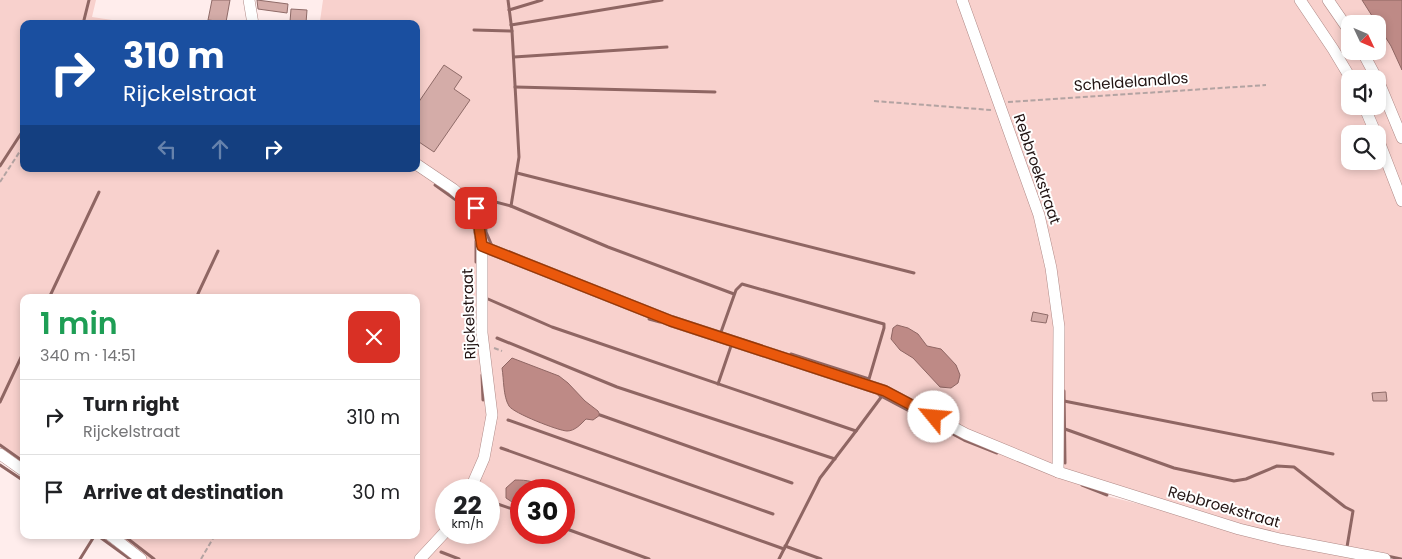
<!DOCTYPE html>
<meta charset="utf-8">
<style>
:root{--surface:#fff;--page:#f2f2f2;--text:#202124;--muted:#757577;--line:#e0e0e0}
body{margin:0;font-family:Poppins,sans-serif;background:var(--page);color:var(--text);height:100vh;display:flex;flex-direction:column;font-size:19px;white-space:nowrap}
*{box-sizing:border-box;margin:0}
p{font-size:16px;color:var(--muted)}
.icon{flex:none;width:28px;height:28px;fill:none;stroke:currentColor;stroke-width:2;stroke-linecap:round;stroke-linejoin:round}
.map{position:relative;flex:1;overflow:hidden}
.side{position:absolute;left:20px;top:294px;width:400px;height:245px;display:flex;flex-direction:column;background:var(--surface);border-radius:10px;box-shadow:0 2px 8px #0003}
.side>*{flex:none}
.hud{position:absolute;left:20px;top:20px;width:400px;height:152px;border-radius:10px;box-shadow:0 2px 8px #0003;background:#1a4fa0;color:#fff;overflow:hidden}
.needle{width:32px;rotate:134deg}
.controls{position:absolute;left:1341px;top:15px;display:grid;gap:10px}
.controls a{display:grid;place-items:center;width:45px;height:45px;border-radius:10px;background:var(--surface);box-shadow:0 2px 8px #0003;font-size:25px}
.speed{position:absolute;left:435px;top:479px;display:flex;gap:10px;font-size:25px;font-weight:700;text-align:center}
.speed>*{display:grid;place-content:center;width:65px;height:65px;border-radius:50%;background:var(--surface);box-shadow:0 2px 8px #0003;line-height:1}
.speed small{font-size:12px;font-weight:400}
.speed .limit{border:8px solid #d22;background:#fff;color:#111}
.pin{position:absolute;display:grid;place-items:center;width:42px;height:42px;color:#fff;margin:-21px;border-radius:10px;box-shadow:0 2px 8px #0006}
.me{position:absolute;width:55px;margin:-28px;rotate:298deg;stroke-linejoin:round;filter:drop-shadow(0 0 4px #0008)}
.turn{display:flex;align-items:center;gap:18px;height:105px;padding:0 20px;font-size:22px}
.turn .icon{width:65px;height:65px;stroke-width:2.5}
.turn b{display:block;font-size:35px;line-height:42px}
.lanes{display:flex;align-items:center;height:48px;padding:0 20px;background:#0003;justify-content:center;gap:25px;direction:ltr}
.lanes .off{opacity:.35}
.round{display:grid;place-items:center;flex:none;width:52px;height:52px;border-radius:10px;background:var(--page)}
.summary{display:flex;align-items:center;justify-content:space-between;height:85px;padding:0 20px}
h1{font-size:30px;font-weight:600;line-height:38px;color:#1e9e55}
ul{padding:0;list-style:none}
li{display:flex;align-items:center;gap:15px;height:75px;padding:0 20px;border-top:1px solid var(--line)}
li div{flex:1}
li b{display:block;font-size:19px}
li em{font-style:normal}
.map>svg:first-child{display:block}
.green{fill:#f8d1cd;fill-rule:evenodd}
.water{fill:#be8a86;stroke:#8f6663}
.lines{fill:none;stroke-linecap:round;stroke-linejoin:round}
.stream{stroke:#8f6663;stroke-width:3}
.building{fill:#d4aca8;stroke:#8f6b68}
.minor-casing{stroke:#af8986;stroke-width:12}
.path{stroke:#b3a3a2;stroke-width:2;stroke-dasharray:5 2.5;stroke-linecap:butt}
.minor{stroke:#fff;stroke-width:11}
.route-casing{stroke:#983908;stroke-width:12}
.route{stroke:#ea580c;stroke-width:9}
.labels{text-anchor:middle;stroke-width:4;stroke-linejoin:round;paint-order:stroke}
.street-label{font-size:15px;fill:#211312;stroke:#fff}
</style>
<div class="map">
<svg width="1402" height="559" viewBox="0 0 1402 559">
<rect width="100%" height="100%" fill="#ffedec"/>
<path class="green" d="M 0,0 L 96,0 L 92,17 L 139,24 L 24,24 L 24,169 L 416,169 L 416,24 L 353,24 L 320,21 L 323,0 L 1362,0 L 1377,24 L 1350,24 L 1350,51 L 1378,51 L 1378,25 L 1391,46 L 1402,70 L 1402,558 L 1249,531 L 1361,559 L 141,559 L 110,535 L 416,535 L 416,298 L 24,298 L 24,471 L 0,454 ZM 1350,79 L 1378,79 L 1378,106 L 1350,106 ZM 1350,134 L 1378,134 L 1378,161 L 1350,161 ZM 1062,474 L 1227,526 L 1099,494 ZM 446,490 L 489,490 L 489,532 L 446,532 ZM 521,490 L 564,490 L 564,532 L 521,532 Z"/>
<g class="water">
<path d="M 1362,0 L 1402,0 L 1402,70 L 1391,46 Z"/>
<path d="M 897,325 L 908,328 L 918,334 L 927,346 L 941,349 L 956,365 L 960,375 L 958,383 L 951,388 L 940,387 L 913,358 L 900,350 L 891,339 L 893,328 Z"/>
<path d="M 512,358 L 559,376 L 568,383 L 585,401 L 598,411 L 600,415 L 593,420 L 586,419 C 581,424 575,431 567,431 C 559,431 513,413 509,406 C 503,396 504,380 502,368 Z"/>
<path d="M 515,480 C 527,480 537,481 545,490 L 521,490 L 521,508 L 506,498 L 506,488 Z"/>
</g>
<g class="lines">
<g class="stream">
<path d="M 508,0 L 512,31 L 519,157 L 511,206"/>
<path d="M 509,10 L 542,0"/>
<path d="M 83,24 L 89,0"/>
<path d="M 511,25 L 662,0"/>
<path d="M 474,30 L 512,31"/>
<path d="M 514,57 L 667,47"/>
<path d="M 515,87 L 715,92"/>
<path d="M 0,166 L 24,129"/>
<path d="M 517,173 L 914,273"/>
<path d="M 435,185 L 463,205 L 472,218"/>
<path d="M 476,241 L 476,262"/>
<path d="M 492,246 L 486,232 L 484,199 L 511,206 L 608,247 L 734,294"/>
<path d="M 49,298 L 99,192"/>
<path d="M 196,298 L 218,251"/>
<path d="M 488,299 L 552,327 L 856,431 L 882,396"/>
<path d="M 649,319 L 660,322"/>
<path d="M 721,332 L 736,290 L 742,284 L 884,324 L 884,328 L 869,379 L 791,354"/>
<path d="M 497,338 L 617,387 L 835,459"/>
<path d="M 482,375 L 483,400"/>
<path d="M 718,384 L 731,346"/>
<path d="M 1064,391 L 1065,463"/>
<path d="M 879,395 L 964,440 L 997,453"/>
<path d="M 1064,401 L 1333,454"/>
<path d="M 0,402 L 24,351"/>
<path d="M 600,415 L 792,483"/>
<path d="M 508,420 L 773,514"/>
<path d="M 1065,429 L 1174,468 L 1234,481 L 1246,479 L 1277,466 L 1294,467 L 1345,507 L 1353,511 L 1347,547 L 1349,548"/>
<path d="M 0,445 L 24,462"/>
<path d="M 501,448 L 784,549"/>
<path d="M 0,465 L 24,481"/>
<path d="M 1082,485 L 1107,495"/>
<path d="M 489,501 L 521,512"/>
<path d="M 564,528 L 649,559"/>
<path d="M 97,535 L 130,559"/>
<path d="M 123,535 L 154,559"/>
<path d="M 785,546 L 821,559"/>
<path d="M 441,552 L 459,559"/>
<path d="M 1387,556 L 1401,559"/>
<path d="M 80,559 L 95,535"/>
<path d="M 779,559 L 820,478 L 856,431"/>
</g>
</g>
<g class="building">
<path d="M 212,0 L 230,0 L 226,22 L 208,20 Z"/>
<path d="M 257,0 L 288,4 L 287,13 L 258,9 Z"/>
<path d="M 291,9 L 307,10 L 306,23 L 290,22 Z"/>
<path d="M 444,65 L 462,77 L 454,89 L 470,100 L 434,152 L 416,140 L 416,106 Z"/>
<path d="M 1033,312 L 1048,315 L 1046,323 L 1031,321 Z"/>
<path d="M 1386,392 L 1387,401 L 1373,401 L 1372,393 Z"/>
</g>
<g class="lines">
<defs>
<g id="minor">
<path d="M 249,0 L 253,24"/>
<path d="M 962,0 L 1039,215 L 1051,268 L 1059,327 L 1058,472"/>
<path d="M 1300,0 L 1333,49 L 1351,79"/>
<path d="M 1328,0 L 1350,32"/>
<path d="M 1362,51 L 1377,79"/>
<path d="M 1378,80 L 1402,138"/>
<path d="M 1364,106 L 1376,134"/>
<path d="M 1378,139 L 1402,201"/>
<path d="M 416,164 L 453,189 L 475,208 L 482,246 L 482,333 L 492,415 L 484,458 L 470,490"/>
<path d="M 482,246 L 671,321 L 885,391 L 966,434 L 1058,472 L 1239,529 L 1280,539 L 1385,559"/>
<path d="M 0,454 L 24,471"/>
<path d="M 110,535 L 141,559"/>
<path d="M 420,559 L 446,531"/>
</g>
</defs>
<use href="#minor" class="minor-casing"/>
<g class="path">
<path d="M 874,101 L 991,110"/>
<path d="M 1008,102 L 1266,85"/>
<path d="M 0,182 L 24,145"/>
<path d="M 494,348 L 502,351"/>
<path d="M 201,559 L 215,535"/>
</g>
<use href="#minor" class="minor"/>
</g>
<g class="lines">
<defs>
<path id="route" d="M 476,208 L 482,246 L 671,321 L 885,391 L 934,417"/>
</defs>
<use href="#route" class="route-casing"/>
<use href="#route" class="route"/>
</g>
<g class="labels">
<g class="street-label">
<text transform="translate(1131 82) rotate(-4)" y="5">Scheldelandlos</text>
<text transform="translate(1037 169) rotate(71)" y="5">Rebbroekstraat</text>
<text transform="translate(469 314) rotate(-92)" y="5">Rijckelstraat</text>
<text transform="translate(1224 507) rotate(16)" y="5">Rebbroekstraat</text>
</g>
</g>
</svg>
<div class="controls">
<a><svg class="needle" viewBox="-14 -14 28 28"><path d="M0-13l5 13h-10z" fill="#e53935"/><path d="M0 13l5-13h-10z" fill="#757577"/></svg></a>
<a><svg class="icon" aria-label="sound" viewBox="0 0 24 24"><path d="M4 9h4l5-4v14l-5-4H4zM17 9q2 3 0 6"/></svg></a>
<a><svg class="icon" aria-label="search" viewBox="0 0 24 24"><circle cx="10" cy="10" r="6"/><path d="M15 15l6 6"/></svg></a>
</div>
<div class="speed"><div>22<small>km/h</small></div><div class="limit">30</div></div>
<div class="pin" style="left:476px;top:208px;background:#d93025"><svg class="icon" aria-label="arrive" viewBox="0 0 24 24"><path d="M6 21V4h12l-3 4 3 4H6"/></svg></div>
<svg class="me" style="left:934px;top:417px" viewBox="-20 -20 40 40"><circle r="19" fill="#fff"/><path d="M0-13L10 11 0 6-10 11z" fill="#ea580c"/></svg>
<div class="hud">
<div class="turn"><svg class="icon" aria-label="right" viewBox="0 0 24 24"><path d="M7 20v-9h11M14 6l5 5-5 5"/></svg><div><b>310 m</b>Rijckelstraat</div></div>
<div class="lanes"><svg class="icon off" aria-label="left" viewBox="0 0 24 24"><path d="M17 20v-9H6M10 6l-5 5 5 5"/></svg><svg class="icon off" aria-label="ahead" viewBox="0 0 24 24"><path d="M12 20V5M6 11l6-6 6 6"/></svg><svg class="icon" aria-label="right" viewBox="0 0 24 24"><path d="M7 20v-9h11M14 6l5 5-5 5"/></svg></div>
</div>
<section class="side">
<div class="summary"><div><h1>1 min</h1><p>340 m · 14:51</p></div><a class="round" style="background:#d93025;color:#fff"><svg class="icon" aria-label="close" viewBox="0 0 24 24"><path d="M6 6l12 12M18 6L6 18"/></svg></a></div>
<ul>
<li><svg class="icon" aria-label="right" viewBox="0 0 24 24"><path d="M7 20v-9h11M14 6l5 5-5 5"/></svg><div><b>Turn right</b><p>Rijckelstraat</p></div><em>310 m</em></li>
<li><svg class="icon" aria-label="arrive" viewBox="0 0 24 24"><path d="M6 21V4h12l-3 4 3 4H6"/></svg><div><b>Arrive at destination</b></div><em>30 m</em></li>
</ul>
</section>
</div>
